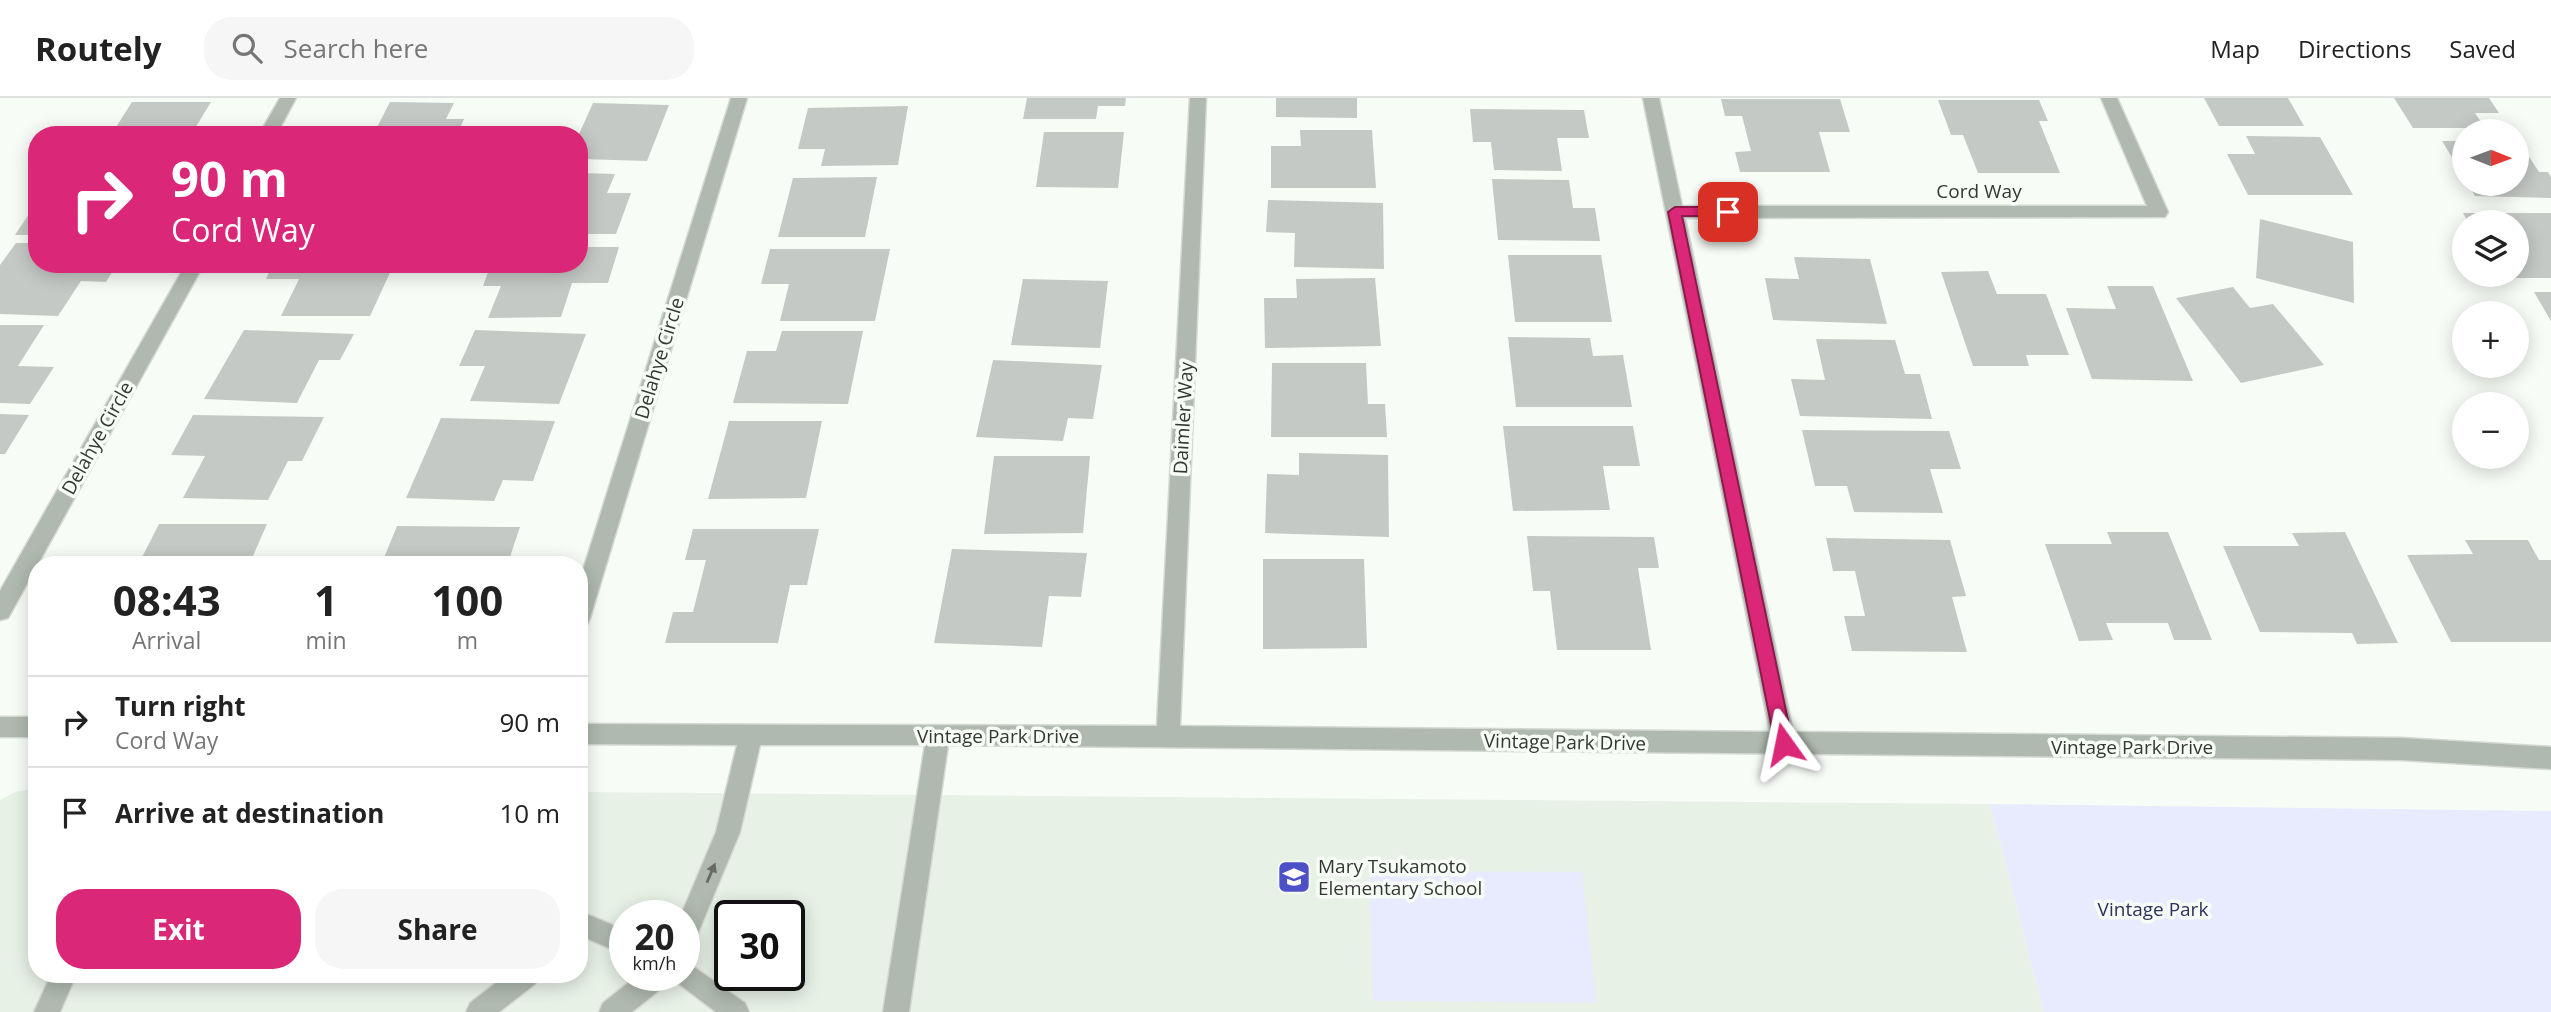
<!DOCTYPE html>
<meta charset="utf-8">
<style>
:root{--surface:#fff;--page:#f6f6f6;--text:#222;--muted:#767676;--line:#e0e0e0;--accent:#db2777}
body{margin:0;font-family:"Open Sans",sans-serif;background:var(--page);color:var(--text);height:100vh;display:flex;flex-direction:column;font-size:26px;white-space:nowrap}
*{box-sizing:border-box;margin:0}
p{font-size:23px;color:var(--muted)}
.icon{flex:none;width:38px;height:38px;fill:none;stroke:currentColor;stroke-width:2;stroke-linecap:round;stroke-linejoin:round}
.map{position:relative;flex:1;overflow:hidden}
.drawer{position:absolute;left:28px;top:458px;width:560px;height:427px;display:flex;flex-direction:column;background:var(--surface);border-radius:28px;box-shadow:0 4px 18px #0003}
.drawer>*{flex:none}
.hud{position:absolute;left:28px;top:28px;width:560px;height:147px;border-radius:28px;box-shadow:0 4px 18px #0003;background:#db2777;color:#fff;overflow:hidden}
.needle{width:46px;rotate:91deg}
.buttons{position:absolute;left:2452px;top:21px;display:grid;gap:14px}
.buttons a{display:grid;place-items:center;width:77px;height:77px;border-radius:50%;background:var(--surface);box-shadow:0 4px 18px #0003;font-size:35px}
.speed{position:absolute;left:609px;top:802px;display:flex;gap:14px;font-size:35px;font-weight:700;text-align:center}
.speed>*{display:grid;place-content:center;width:91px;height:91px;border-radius:50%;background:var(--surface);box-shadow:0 4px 18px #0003;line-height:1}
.speed small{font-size:18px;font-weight:400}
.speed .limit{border:4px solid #111;border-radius:10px;background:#fff;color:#111}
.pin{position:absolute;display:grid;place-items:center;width:60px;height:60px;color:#fff;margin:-30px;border-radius:14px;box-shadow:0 4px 10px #0006}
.me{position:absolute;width:77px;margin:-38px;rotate:348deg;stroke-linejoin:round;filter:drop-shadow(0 0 5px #0008)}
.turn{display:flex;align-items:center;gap:24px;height:147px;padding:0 28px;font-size:32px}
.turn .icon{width:91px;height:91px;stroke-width:2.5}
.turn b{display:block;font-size:49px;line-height:60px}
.eta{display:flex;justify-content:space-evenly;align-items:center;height:119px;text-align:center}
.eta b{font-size:42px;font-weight:700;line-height:49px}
.cta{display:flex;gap:14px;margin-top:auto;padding:14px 28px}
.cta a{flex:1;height:80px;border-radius:28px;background:var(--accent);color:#fff;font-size:28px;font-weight:700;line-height:80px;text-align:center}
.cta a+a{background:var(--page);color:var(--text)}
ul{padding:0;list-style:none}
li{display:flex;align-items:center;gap:21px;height:91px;padding:0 28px;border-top:2px solid var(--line)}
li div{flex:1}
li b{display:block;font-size:26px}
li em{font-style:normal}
header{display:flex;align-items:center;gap:42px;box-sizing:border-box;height:98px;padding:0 35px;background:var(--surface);border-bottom:2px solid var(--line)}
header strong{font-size:33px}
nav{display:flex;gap:38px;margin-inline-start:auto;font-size:24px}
.search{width:490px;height:63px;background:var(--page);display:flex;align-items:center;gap:18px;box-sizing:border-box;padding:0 24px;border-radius:28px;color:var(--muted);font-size:26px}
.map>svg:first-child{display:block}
.built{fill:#e7f1e6;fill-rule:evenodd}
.green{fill:#e8ebfd}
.building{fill:#c5c9c5}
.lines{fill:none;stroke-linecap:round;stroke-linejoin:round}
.minor-casing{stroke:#d5d9d4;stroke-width:3}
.minor{fill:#afb9af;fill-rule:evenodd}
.oneway{fill:#666b66}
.route{fill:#db2777;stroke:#8e194d;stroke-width:2}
.labels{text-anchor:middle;stroke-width:7;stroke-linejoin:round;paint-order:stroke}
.street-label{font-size:19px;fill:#353735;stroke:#f8fcf7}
.poi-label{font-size:19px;fill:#353735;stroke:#f8fcf7;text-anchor:start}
.park-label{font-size:19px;fill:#2d325b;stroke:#f8fcf7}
</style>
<header>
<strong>Routely</strong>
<div class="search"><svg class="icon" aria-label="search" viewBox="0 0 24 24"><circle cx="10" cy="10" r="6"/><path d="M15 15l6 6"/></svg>Search here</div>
<nav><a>Map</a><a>Directions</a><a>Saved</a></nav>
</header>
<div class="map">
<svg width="2551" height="914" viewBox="0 0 2551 914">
<rect width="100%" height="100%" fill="#f8fcf7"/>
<path class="built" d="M 37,690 L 37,877 L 579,877 L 579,694 L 1990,706 L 2044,914 L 0,914 L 0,702 L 15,694 ZM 625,817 L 684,817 L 684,877 L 625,877 ZM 730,817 L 789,817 L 789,877 L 730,877 Z"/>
<g class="green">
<path d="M 1990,706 L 2551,713 L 2551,914 L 2044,914 Z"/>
<path d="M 1369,773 L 1582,774 L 1596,905 L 1373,903 Z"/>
</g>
<g class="building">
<path d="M 1027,0 L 1126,0 L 1125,8 L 1098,8 L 1096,21 L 1023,21 Z"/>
<path d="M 1276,0 L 1357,0 L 1357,20 L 1276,19 Z"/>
<path d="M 2204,0 L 2288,0 L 2304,28 L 2219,28 Z"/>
<path d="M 2394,0 L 2489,0 L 2499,15 L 2475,15 L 2485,30 L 2413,30 Z"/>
<path d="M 1721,1 L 1840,1 L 1850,34 L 1819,34 L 1830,74 L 1740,74 L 1735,54 L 1751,53 L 1742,18 L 1725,18 Z"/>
<path d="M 1938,2 L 2039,2 L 2048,23 L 2039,23 L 2060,75 L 1978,75 L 1963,37 L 1951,37 Z"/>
<path d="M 132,4 L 211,4 L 191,37 L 111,37 Z"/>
<path d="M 390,4 L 454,5 L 446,21 L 464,21 L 457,37 L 373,37 Z"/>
<path d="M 593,5 L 669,7 L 647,63 L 579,61 L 579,36 Z"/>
<path d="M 908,8 L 898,67 L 821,68 L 825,51 L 798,51 L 808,10 Z"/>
<path d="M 1470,11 L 1584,12 L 1589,40 L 1557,40 L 1562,73 L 1494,72 L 1491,44 L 1473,44 Z"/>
<path d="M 1300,32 L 1372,32 L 1376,90 L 1271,90 L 1271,48 L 1301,48 Z"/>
<path d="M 1044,34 L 1124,34 L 1118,90 L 1036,89 Z"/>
<path d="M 2246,38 L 2320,39 L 2353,97 L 2248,97 L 2227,56 L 2255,56 Z"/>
<path d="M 2442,43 L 2464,43 L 2464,79 Z"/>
<path d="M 2516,44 L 2520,45 L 2539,74 L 2548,74 L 2551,79 L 2551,100 L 2475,98 L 2468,86 L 2516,86 Z"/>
<path d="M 579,75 L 615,76 L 607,95 L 631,95 L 616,136 L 579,136 Z"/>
<path d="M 877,79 L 865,139 L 778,139 L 793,80 Z"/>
<path d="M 1492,81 L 1569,82 L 1573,110 L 1595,110 L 1600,143 L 1498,142 Z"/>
<path d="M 1268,102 L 1383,105 L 1384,171 L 1294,169 L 1295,135 L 1266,134 Z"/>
<path d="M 37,104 L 37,137 L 15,137 Z"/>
<path d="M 2463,115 L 2551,115 L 2551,180 L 2503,180 L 2501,177 L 2516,177 L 2516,124 L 2468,124 Z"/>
<path d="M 2260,121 L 2353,144 L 2354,205 L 2256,180 Z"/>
<path d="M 16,145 L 37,145 L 37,166 L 117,166 L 106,184 L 81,183 L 58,218 L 0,216 L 0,167 Z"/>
<path d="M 579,149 L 619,149 L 608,185 L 572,185 L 561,219 L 488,220 L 501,188 L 483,188 L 491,166 L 579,166 Z"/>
<path d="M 770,151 L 890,151 L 875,223 L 780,223 L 789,186 L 761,186 Z"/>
<path d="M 1508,157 L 1601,157 L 1612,224 L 1515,224 Z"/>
<path d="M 1794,159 L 1870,161 L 1887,226 L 1773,222 L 1765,180 L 1799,181 Z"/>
<path d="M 273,166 L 394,166 L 370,218 L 281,218 L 299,181 L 266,181 Z"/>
<path d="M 1988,173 L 1997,196 L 2046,196 L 2069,257 L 2026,257 L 2029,268 L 1973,268 L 1941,174 Z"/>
<path d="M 1375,180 L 1381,248 L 1265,250 L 1264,200 L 1297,200 L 1296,181 Z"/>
<path d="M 1023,181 L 1108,183 L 1100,250 L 1011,247 Z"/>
<path d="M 2107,188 L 2153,188 L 2193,283 L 2092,281 L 2066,210 L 2116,211 Z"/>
<path d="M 2233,189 L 2250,210 L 2273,206 L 2324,267 L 2241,285 L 2176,200 Z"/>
<path d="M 2534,194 L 2551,194 L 2551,223 Z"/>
<path d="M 0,227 L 44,227 L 18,268 L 54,269 L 30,306 L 0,305 Z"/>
<path d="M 244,232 L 354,236 L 340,262 L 319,262 L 297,305 L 204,301 Z"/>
<path d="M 475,232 L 586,236 L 559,306 L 470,303 L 485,268 L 459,268 Z"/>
<path d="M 782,233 L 863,233 L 848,306 L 733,305 L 747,253 L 776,253 Z"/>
<path d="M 1508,239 L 1590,240 L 1593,258 L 1623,257 L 1632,309 L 1516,309 Z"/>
<path d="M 1816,241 L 1895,242 L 1905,276 L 1920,276 L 1932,321 L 1800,318 L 1791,281 L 1825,282 Z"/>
<path d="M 993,262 L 1102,267 L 1093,321 L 1068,320 L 1063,343 L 976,339 Z"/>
<path d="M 1272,265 L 1366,265 L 1368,306 L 1385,306 L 1387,339 L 1271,339 Z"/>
<path d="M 0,316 L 29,317 L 5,356 L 0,356 Z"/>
<path d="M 193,317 L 324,319 L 302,363 L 288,363 L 268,402 L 183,400 L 205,358 L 171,357 Z"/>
<path d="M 441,320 L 555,323 L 533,383 L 503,382 L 494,403 L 406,400 Z"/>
<path d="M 729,323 L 822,323 L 806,400 L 708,401 Z"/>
<path d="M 1503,328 L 1633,328 L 1640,368 L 1603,368 L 1610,412 L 1513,413 Z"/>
<path d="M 1802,332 L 1949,333 L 1961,371 L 1930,371 L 1943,415 L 1854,414 L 1847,388 L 1815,388 Z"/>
<path d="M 1299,355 L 1388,357 L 1389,439 L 1265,435 L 1267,376 L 1299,377 Z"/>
<path d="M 994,358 L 1090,358 L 1083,435 L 984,436 Z"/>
<path d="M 159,426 L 267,426 L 249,467 L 138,467 Z"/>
<path d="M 397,428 L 520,429 L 509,462 L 500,462 L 498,467 L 381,467 Z"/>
<path d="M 693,431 L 819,431 L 807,487 L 790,487 L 778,545 L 665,545 L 673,514 L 693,514 L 706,462 L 685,462 Z"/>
<path d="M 2107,434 L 2168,434 L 2212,542 L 2174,542 L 2168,525 L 2106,525 L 2113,542 L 2079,543 L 2045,446 L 2112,446 Z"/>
<path d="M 2345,434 L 2398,545 L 2357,546 L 2352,535 L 2260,534 L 2223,448 L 2299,448 L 2292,435 Z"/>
<path d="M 1527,438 L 1654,439 L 1659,470 L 1638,470 L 1651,552 L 1557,552 L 1550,493 L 1533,493 Z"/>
<path d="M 1826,440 L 1950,442 L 1966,498 L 1952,499 L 1967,554 L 1852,553 L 1844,518 L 1865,518 L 1855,473 L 1833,473 Z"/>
<path d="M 2465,442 L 2528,442 L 2539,462 L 2551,462 L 2551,544 L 2451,544 L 2407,457 L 2473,456 Z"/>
<path d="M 952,451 L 1087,455 L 1081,499 L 1049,498 L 1042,549 L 934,545 Z"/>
<path d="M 1263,461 L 1364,461 L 1367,550 L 1263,551 Z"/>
</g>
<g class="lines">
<defs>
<g id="minor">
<path d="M 280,0 L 296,0 L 276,37 L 259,37 Z"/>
<path d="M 731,0 L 747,0 L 590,520 L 587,527 L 579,529 L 579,485 Z"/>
<path d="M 1190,0 L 1206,0 L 1180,628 L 1770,634 L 1643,0 L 1659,0 L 1682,108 L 2147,108 L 2101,0 L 2117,0 L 2168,114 L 2165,119 L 1685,120 L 1793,634 L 2402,640 L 2551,649 L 2551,671 L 2402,662 L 948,647 L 909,914 L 883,914 L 925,647 L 760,647 L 740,734 L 693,847 L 684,850 L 684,817 L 681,817 L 716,734 L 737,647 L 579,646 L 579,626 L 1157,628 Z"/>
<path d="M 186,166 L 204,166 L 8,520 L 0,522 L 0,493 Z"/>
<rect x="0" y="619" width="37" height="20"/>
<path d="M 579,813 L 625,832 L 625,857 L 579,837 Z"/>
<path d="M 684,862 L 745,905 L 749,914 L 716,914 L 675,883 L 673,877 L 684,877 Z"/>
<path d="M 51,877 L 76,877 L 60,914 L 34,914 Z"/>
<path d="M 506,877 L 538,877 L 535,886 L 499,914 L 466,914 L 470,905 Z"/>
<path d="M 638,877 L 670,877 L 667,886 L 632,914 L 599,914 L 603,905 Z"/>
</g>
</defs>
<use href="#minor" class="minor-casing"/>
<use href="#minor" class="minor"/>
</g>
<defs><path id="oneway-solid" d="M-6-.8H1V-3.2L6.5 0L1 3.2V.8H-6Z" transform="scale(1.75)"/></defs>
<use class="oneway" href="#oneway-solid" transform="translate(711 775) rotate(-67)"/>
<path class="route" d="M 1675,109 L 1728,109 L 1735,114 L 1728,118 L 1682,118 L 1793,646 L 1790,652 L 1784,654 L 1778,652 L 1775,646 L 1668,114 Z"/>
<defs>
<symbol id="school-square" viewBox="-11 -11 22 22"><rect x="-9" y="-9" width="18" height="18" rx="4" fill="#4d50c6" stroke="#f8fcf7"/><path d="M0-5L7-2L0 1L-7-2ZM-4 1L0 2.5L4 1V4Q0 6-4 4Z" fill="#fff"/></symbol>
</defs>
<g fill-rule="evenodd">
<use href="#school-square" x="1275" y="760" width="38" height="38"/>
</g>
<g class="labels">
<g class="street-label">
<text x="1979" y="100">Cord Way</text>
<text transform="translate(659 260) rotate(-73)" y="7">Delahye Circle</text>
<text transform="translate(1183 320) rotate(-87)" y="7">Daimler Way</text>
<text transform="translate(97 340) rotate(-61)" y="7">Delahye Circle</text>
<text x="998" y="645">Vintage Park Drive</text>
<text transform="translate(1565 644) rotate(1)" y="7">Vintage Park Drive</text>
<text x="2132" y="656">Vintage Park Drive</text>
</g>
<g class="poi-label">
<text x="1318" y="775">Mary Tsukamoto<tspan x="1318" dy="22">Elementary School</tspan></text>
</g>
<g class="park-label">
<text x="2153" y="818">Vintage Park</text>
</g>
</g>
</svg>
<div class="buttons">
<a><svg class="needle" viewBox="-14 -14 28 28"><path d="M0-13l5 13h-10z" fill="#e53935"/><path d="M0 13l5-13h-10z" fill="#767676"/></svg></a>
<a><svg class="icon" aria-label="layers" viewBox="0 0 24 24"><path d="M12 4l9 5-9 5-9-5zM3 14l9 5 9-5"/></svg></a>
<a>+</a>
<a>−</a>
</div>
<div class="speed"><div>20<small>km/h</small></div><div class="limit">30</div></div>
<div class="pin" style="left:1728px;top:114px;background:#d93025"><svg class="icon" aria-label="arrive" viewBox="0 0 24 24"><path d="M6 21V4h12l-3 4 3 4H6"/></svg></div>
<svg class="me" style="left:1784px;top:646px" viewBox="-20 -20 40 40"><path d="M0-17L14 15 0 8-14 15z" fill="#db2777" stroke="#fff" stroke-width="4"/></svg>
<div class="hud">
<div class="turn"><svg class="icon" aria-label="right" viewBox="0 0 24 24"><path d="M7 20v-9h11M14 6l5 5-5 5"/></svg><div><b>90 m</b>Cord Way</div></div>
</div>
<section class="drawer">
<div class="eta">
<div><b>08:43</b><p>Arrival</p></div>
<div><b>1</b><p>min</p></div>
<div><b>100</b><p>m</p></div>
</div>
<ul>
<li><svg class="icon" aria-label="right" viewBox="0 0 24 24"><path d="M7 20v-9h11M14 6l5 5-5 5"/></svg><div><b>Turn right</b><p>Cord Way</p></div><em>90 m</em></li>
<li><svg class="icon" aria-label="arrive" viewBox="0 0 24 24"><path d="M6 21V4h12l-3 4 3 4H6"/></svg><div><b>Arrive at destination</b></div><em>10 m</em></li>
</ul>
<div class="cta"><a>Exit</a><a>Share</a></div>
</section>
</div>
